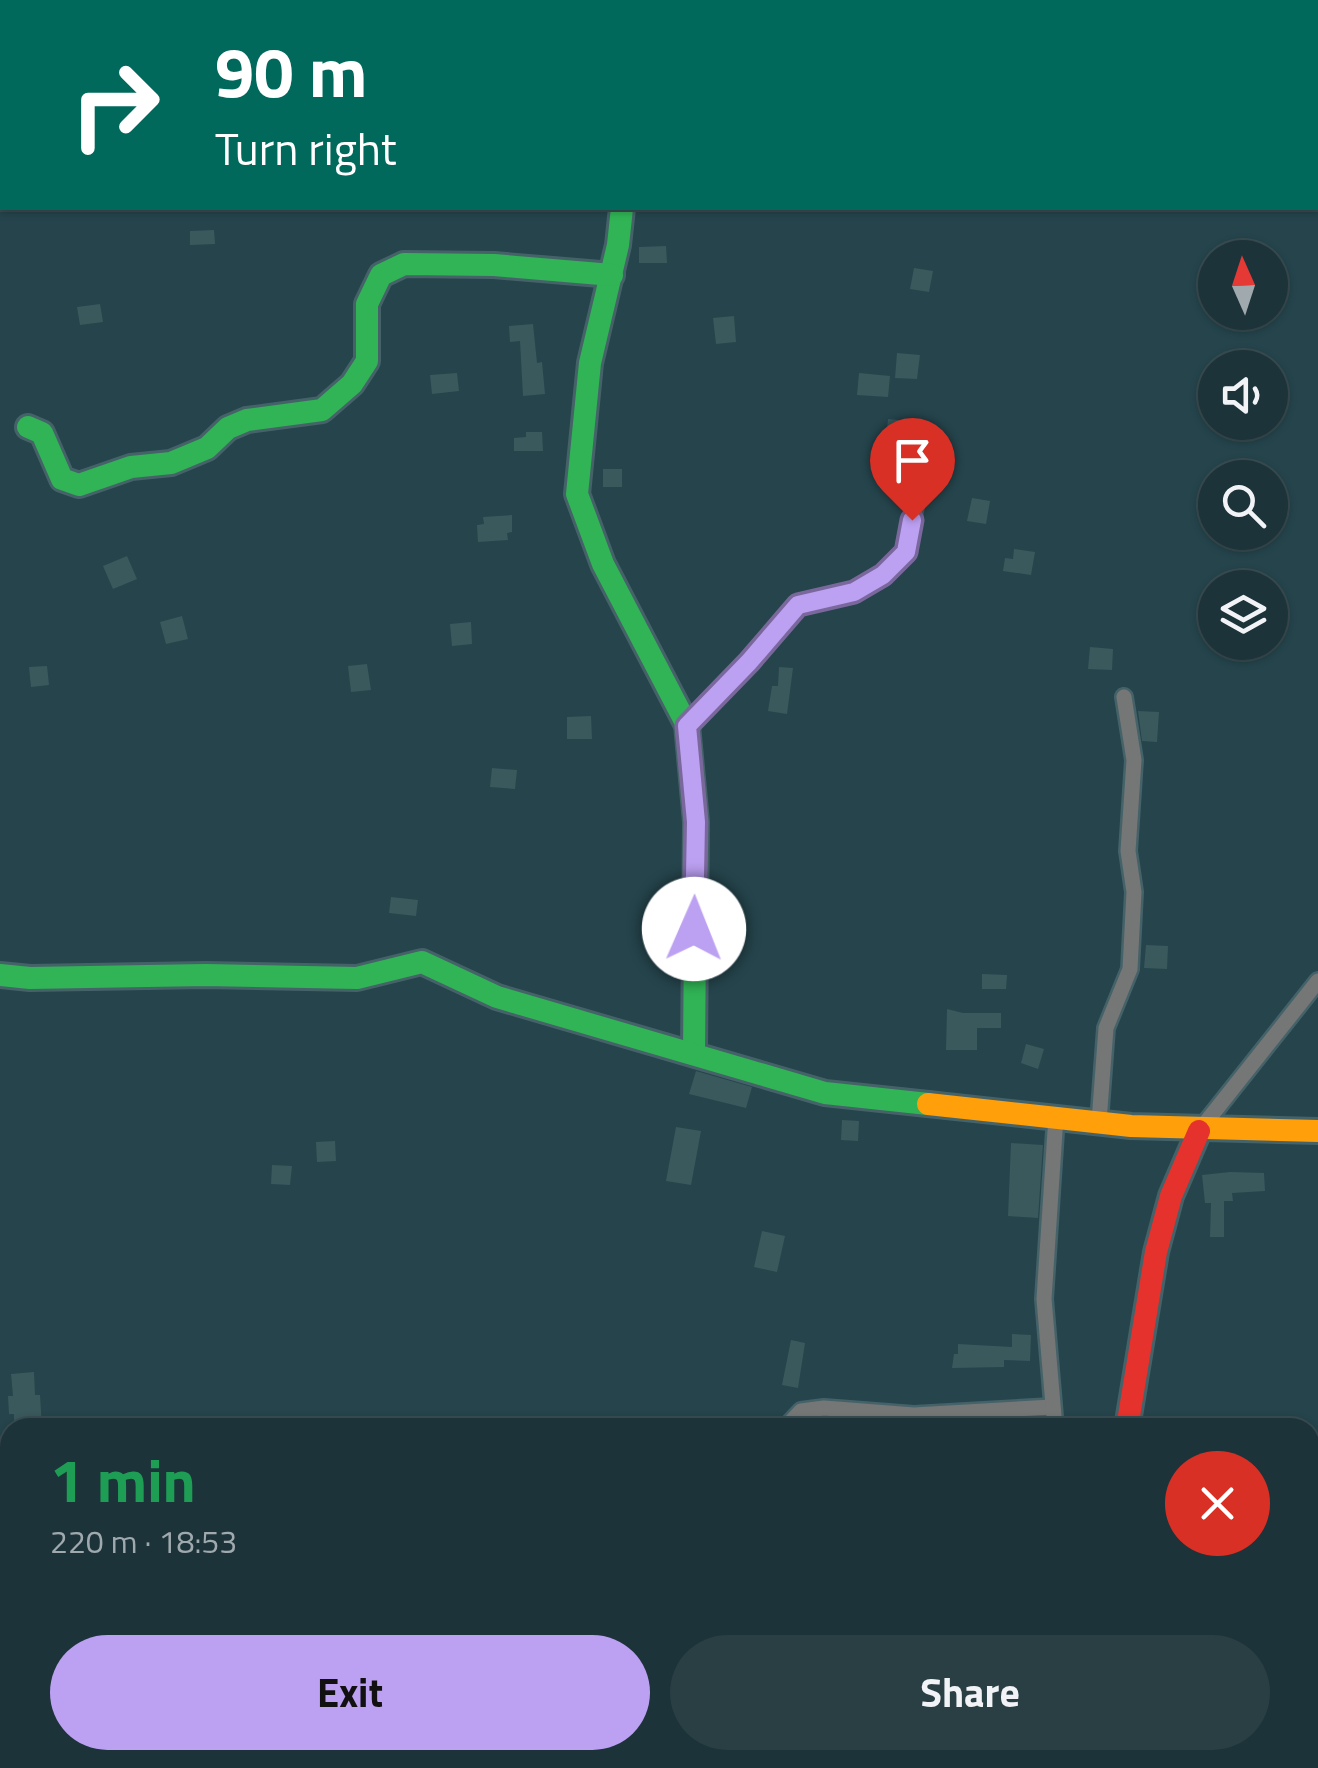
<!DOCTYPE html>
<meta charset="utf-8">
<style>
:root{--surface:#1c3339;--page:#293f44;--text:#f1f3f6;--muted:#a0aaae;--line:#3a4e53;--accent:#bca0f2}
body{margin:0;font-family:"Titillium Web",sans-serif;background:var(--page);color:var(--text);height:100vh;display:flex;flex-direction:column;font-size:38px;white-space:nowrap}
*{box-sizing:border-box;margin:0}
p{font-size:32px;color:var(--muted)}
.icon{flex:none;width:55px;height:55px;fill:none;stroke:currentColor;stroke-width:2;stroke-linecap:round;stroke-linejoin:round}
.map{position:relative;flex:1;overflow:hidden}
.details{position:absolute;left:0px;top:1418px;width:1320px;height:352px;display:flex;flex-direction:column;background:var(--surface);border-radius:30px 30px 0 0;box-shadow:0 2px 8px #0004,0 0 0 2px var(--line)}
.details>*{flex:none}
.guide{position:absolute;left:0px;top:0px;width:1320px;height:210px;box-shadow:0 2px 8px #0004,0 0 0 2px var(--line);background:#00695c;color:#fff;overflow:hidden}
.needle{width:65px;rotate:357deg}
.buttons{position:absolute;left:1198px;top:240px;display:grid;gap:20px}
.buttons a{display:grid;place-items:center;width:90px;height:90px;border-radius:50%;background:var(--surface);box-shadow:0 2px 8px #0004,0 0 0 2px var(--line);font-size:50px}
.pin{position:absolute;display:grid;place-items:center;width:85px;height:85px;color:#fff;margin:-102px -42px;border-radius:50% 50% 50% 0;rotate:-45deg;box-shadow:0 0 10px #0007}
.pin .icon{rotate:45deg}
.me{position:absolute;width:110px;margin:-55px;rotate:1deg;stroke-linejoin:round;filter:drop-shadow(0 0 8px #0008)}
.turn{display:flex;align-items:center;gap:35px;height:210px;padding:0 50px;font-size:45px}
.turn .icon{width:130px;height:130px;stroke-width:2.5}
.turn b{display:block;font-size:70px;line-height:85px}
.round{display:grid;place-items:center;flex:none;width:105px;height:105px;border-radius:52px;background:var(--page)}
.overview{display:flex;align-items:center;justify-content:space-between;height:170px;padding:0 50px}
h1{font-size:60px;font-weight:700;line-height:75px;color:#1e9e55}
.primary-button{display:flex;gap:20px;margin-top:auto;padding:20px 50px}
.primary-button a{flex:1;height:115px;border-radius:60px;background:var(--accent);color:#111;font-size:40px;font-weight:700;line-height:115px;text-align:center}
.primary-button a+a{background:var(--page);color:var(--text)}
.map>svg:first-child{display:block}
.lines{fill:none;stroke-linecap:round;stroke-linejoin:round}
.river{stroke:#0f3423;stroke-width:28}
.building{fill:#3a595d}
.street-casing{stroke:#456269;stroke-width:20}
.fast-casing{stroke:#456269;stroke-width:28}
.slow-casing{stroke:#456269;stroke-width:28}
.jam-casing{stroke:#456269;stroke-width:28}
.street{stroke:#757676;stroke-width:15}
.fast{stroke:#30b455;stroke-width:22}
.slow{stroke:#ff9f0a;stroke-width:22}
.jam{stroke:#e5322d;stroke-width:22}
.route-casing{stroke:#7a689d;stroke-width:25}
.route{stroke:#bca0f2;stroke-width:18}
</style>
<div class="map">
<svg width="1318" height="1768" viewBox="0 0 1318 1768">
<rect width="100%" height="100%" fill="#25444c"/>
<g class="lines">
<path class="river" d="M 989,2 L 990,0"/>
</g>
<g class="building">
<path d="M 214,230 L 215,244 L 190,245 L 190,231 Z"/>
<path d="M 666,246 L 667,263 L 639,263 L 639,247 Z"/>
<path d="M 914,268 L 933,271 L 929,292 L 910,289 Z"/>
<path d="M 100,304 L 103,322 L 80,325 L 77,307 Z"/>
<path d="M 734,316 L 736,342 L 716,344 L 713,318 Z"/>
<path d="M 533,324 L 537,363 L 542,362 L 545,394 L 523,396 L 520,341 L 510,342 L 509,326 Z"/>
<path d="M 897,353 L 920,355 L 917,379 L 895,378 Z"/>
<path d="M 457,373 L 459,391 L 432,394 L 430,375 Z"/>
<path d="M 859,373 L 890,376 L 888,397 L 857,395 Z"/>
<path d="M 888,419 L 910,421 L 908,443 L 886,441 Z"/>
<path d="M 526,432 L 542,432 L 543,451 L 514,451 L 514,438 L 526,437 Z"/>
<rect x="603" y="469" width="19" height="18"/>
<path d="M 882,470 L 902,472 L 900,490 L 880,488 Z"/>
<path d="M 972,498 L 990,501 L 986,524 L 967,521 Z"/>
<path d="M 512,515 L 512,532 L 507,533 L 508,540 L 478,542 L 477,525 L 484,524 L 483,517 Z"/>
<path d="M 1014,549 L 1035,552 L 1031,575 L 1003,571 L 1005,558 L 1013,559 Z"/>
<path d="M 127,556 L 137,579 L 113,589 L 103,566 Z"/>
<path d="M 182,616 L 188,639 L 166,644 L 160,622 Z"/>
<path d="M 471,622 L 472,644 L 452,646 L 450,624 Z"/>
<path d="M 1090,647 L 1113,649 L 1112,670 L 1088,669 Z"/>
<path d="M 367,664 L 371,690 L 351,692 L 348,666 Z"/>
<path d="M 47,666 L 49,685 L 31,687 L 29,667 Z"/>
<path d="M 779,667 L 793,668 L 787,714 L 768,711 L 772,686 L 778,686 Z"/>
<path d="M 1138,711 L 1159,712 L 1157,742 L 1142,741 Z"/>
<path d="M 591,716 L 592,739 L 567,739 L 567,717 Z"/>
<path d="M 492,768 L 517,770 L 515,789 L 490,787 Z"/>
<path d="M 391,897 L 418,900 L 416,916 L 389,913 Z"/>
<path d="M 1146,945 L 1168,946 L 1167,969 L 1144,968 Z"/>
<path d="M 982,974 L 1007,975 L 1006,989 L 982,989 Z"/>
<path d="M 947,1009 L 963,1013 L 1001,1013 L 1001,1028 L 977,1028 L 977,1050 L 946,1050 Z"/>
<path d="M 1026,1044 L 1044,1049 L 1038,1069 L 1021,1063 Z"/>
<path d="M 696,1071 L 752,1087 L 746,1108 L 689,1094 Z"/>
<path d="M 842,1120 L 859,1121 L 858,1141 L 841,1140 Z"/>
<path d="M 676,1127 L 701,1131 L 691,1185 L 666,1181 Z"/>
<path d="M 335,1141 L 336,1161 L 317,1162 L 316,1142 Z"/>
<path d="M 1011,1143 L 1043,1145 L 1038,1218 L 1008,1216 Z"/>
<path d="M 272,1165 L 292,1166 L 290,1185 L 271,1184 Z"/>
<path d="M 1230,1172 L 1264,1173 L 1265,1191 L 1232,1193 L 1233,1201 L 1224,1201 L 1224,1237 L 1210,1237 L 1211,1203 L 1205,1203 L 1202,1175 Z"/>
<path d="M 762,1231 L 785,1236 L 777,1272 L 754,1267 Z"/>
<path d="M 1012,1334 L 1031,1335 L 1030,1361 L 1004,1360 L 1004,1367 L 952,1368 L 954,1354 L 958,1354 L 958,1344 L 1012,1347 Z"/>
<path d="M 791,1340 L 805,1343 L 798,1388 L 782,1385 Z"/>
<path d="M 34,1372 L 35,1395 L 40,1395 L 42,1428 L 14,1428 L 14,1414 L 9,1414 L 8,1396 L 13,1396 L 11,1374 Z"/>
</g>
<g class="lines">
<defs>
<g id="street">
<path d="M 623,2 L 624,0"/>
<path d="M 687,725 L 749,662 L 798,605 L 854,592 L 883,575 L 905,552 L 919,488"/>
<path d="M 1099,1122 L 1106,1028 L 1130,969 L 1134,892 L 1128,851 L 1134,760 L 1124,697"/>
<path d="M 1199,1131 L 1318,981"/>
<path d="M 785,1428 L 801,1411 L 824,1408 L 914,1415 L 1052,1407"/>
<path d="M 1055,1428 L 1044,1299 L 1056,1116"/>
<path d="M 1310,1675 L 1318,1674"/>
</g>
<g id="fast">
<path d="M 622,208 L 618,245 L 590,363 L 577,494 L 603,564 L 687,725 L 696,822 L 694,1053"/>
<path d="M 28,427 L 42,433 L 62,479 L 79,485 L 131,467 L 171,463 L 207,448 L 228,428 L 247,420 L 322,410 L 352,384 L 367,361 L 367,304 L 381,275 L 404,264 L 494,265 L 612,275"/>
<path d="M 0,975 L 30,978 L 206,975 L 357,978 L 422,962 L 497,997 L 825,1093 L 928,1104"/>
<path d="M 1132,1760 L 1133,1768"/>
</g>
<path id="slow" d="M 928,1104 L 1131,1126 L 1318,1131"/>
<path id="jam" d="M 1127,1428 L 1156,1252 L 1171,1196 L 1199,1131"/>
</defs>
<use href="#street" class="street-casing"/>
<use href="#fast" class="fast-casing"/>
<use href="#slow" class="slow-casing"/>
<use href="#jam" class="jam-casing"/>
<use href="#street" class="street"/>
<use href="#fast" class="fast"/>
<use href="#slow" class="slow"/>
<use href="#jam" class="jam"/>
</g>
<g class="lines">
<defs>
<path id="route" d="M 694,929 L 696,822 L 687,726 L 749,662 L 798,605 L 854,592 L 883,575 L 906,552 L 912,520"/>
</defs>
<use href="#route" class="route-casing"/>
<use href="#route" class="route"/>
</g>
</svg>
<div class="buttons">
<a><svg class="needle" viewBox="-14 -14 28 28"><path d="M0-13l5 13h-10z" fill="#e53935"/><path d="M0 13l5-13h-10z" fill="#a0aaae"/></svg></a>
<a><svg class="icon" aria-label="sound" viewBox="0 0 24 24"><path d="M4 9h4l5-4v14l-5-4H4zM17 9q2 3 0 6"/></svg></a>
<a><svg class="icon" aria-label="search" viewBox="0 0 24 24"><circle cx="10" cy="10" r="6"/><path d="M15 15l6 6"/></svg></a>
<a><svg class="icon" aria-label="layers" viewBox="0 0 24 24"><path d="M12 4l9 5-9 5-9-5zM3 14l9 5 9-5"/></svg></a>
</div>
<div class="pin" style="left:912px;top:520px;background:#d93025"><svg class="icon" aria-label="arrive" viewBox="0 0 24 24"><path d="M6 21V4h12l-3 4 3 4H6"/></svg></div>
<svg class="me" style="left:694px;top:929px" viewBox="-20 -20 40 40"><circle r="19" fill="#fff"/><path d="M0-13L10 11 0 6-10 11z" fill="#bca0f2"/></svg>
<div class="guide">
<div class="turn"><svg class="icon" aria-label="right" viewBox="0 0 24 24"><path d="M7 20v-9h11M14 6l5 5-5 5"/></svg><div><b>90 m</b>Turn right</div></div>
</div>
<section class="details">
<div class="overview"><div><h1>1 min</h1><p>220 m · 18:53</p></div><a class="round" style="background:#d93025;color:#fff"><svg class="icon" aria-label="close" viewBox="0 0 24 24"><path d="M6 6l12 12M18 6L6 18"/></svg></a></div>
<div class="primary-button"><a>Exit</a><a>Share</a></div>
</section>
</div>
